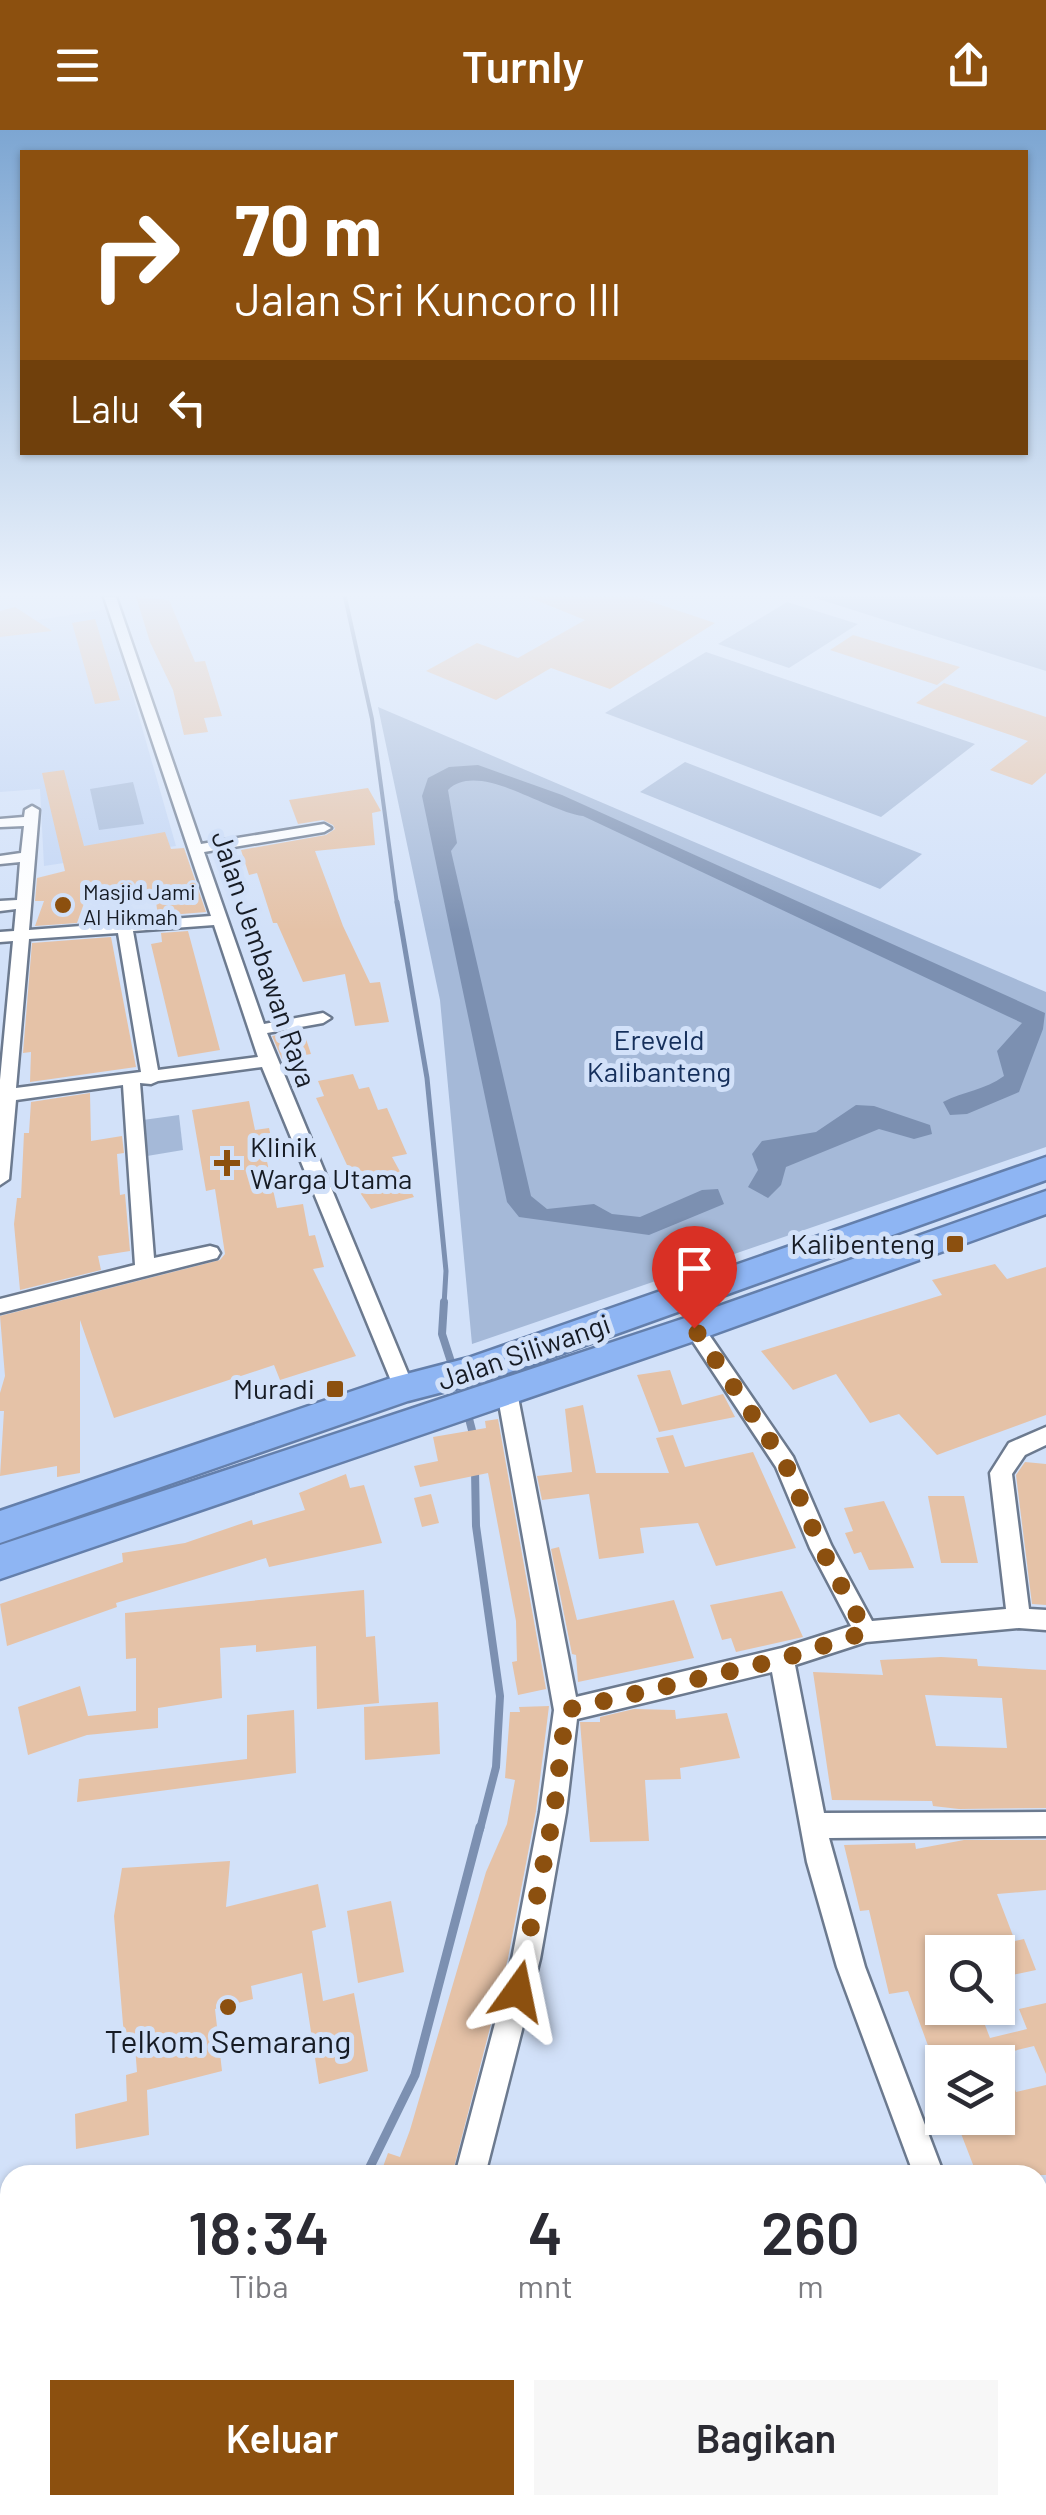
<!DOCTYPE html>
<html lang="id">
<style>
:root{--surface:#fff;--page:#f7f7f7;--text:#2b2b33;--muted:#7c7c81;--accent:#8c500f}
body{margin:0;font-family:Barlow,sans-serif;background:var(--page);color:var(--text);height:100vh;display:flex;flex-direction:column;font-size:38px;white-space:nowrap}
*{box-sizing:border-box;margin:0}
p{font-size:32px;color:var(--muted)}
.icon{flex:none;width:55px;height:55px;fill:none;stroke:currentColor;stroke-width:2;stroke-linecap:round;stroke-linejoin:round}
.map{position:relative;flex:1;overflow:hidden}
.details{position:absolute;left:0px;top:2035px;width:1048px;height:350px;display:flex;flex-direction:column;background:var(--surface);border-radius:30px 30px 0 0;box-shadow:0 2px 8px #0004}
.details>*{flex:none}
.banner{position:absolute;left:20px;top:20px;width:1008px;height:305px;border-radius:0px;box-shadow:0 2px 8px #0004;background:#8c500f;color:#fff;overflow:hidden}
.fabs{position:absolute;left:925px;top:1805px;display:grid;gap:20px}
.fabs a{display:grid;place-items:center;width:90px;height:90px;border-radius:0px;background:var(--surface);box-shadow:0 2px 8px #0004;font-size:50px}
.pin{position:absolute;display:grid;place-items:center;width:85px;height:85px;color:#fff;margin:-102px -42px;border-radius:50% 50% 50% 0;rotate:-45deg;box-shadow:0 0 10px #0007}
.pin .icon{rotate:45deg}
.me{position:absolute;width:110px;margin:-55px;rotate:12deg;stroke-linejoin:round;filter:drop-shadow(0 0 8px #0008)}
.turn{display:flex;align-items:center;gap:35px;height:210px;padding:0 50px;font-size:45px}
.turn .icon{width:130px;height:130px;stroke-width:2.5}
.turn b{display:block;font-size:70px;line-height:85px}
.then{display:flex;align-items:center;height:95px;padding:0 50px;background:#0003;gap:20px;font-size:38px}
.eta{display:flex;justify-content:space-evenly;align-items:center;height:170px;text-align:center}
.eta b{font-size:60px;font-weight:600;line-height:70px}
.action{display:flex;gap:20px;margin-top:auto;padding:20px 50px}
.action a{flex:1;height:115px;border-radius:0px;background:var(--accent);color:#fff;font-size:40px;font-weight:600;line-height:115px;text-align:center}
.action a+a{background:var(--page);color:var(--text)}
header{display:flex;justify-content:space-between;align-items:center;height:130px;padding:0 50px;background:var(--accent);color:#fff;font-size:45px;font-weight:600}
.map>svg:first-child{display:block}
.built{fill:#c2d5f4}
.green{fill:#a5b9d8}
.water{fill:#7c90b1}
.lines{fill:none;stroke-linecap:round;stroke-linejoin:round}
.stream-far3{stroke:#7c90b1;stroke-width:4}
.stream-far2{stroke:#7c90b1;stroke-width:5}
.stream-far1{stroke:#7c90b1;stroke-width:8}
.stream{stroke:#7c90b1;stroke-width:9}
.building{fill:#e5c2a7;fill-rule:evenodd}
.street-casing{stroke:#6c7a8f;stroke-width:5}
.secondary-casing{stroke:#6c7a8f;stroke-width:4}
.highway-casing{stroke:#647fab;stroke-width:5}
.street{fill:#fff;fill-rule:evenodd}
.secondary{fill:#dde9fb;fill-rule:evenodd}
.highway{fill:#8eb5f3;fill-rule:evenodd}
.route{stroke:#8c500f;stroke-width:18;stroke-dasharray:0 32.4}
.poi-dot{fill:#8c500f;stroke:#d2e1f9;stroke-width:4}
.labels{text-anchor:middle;stroke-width:10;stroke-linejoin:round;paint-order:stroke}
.far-poi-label{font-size:22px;fill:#161b24;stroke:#d2e1f9;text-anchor:start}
.street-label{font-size:28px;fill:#161b24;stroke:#d2e1f9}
.park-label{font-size:28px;fill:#152f5b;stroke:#d2e1f9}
.poi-label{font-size:28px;fill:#161b24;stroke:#d2e1f9;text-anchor:end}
.near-poi-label{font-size:32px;fill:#161b24;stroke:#d2e1f9}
</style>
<header><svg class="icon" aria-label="menu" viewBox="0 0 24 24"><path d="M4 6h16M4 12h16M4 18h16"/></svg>Turnly<svg class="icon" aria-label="share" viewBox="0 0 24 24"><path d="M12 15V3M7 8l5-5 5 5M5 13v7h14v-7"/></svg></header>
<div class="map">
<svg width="1046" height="2385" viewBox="0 0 1046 2385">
<rect width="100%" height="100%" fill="#d2e1f9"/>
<path class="built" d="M 108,479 L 176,716 L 44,736 L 40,659 L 0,662 L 0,496 Z"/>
<g class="green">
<path d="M 812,467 L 1046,467 L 1046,541 Z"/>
<path d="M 787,472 L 858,494 L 789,538 L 718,514 Z"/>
<path d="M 706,522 L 975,614 L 881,687 L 605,583 Z"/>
<path d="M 378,577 L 1046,862 L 1046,1017 L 472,1214 L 440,870 Z"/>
<path d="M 685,632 L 922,724 L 880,759 L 640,662 Z"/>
<path d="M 133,652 L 144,694 L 99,700 L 90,659 Z"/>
<path d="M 179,985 L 183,1020 L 147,1026 L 143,990 Z"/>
</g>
<g class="water">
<path d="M 478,635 L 562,665 L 1045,883 L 1043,899 L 1019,962 L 967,984 L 950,985 L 943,972 C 964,961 985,960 1004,946 L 997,921 L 1022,893 L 583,686 C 545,681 478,630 448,660 L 457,713 L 451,721 L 531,1066 L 547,1079 L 594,1074 L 612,1084 L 640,1087 L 702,1060 L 718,1059 L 724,1074 L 649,1105 L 519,1087 L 507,1072 L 422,666 L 428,648 L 449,637 Z"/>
<path d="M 856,975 L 874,976 L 930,995 L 932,1004 L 914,1009 L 879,999 L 786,1037 L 781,1055 L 768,1068 L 748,1057 L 758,1040 L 752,1024 L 762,1011 L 816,1002 Z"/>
</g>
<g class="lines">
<path class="stream-far3" d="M 345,467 L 372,589 L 397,774"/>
<path class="stream-far2" d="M 397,772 L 427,948 L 446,1141 L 444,1175"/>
<g class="stream-far1">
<path d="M 444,1172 L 442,1204 L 454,1241"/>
<path d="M 467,1281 L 474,1308"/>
<path d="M 475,1340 L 476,1396 L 500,1566 L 496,1637 L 480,1699"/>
</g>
<g class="stream">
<path d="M 366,2045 L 415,1945 L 480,1697"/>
<path d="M 218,2385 L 222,2375"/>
</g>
</g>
<g class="building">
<path d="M 136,467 L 169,470 L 195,532 L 205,531 L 222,586 L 204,588 L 208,602 L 184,605 L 173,560 L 150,512 Z"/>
<path d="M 528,467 L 637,467 L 715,493 L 610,559 L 551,538 L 496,570 L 426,541 L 477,513 L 518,528 L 585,490 Z"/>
<path d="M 15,477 L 52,501 L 0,507 L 0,481 Z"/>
<path d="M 95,489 L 120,570 L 95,574 L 72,493 Z"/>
<path d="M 853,505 L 960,537 L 937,555 L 830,520 Z"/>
<path d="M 944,553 L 1046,587 L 1046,643 L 1032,655 L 990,640 L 1028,611 L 916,573 Z"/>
<path d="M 64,640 L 84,716 L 165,702 L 171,719 L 184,718 L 206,782 L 158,786 L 155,765 L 121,769 L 119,758 L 88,762 L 77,793 L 35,796 L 44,771 L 35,771 L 37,748 L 65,741 L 42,643 Z"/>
<path d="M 368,658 L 381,681 L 372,683 L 375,715 L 315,721 L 343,796 L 370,853 L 380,852 L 389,892 L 355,896 L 345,844 L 303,852 L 277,793 L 273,793 L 257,743 L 249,745 L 241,720 L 326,705 L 335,699 L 333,695 L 323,690 L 298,694 L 289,670 Z"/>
<path d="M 188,801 L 220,920 L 178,927 L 151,814 L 162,812 L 161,803 Z"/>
<path d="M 111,807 L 136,937 L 30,952 L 31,922 L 23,923 L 32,813 Z"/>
<path d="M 303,900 L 311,924 L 282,929 L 272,906 Z"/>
<path d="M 353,944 L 359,959 L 369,957 L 378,980 L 387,978 L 407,1024 L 392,1027 L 414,1067 L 371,1079 L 359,1061 L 316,968 L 324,966 L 318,951 Z"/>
<path d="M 90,963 L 91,1011 L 122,1006 L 124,1023 L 117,1024 L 120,1065 L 125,1064 L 130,1121 L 98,1126 L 101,1140 L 20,1160 L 14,1094 L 17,1068 L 21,1068 L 24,1003 L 29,1003 L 31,972 Z"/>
<path d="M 249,971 L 255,1000 L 269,998 L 274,1020 L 265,1022 L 277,1078 L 303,1074 L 309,1106 L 315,1105 L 324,1137 L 313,1139 L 356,1226 L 280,1250 L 274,1235 L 114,1288 L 80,1190 L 80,1343 L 57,1347 L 57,1336 L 0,1346 L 4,1281 L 0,1281 L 0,1263 L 5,1246 L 0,1186 L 220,1130 L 225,1124 L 215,1059 L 206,1061 L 192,980 Z"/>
<path d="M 995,1134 L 1007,1149 L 1046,1137 L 1046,1285 L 937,1325 L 899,1284 L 870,1293 L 836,1244 L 793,1260 L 761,1221 L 942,1165 L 932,1150 Z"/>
<path d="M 670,1240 L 682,1275 L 723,1264 L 735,1287 L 659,1302 L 637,1245 Z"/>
<path d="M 583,1275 L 596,1343 L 669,1343 L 656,1308 L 673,1305 L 685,1337 L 753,1322 L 796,1418 L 716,1436 L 698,1393 L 640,1398 L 644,1423 L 599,1429 L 589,1364 L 542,1370 L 537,1346 L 572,1342 L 565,1279 Z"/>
<path d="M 498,1289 L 546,1559 L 518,1565 L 512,1532 L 517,1531 L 516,1491 L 488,1343 L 420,1357 L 414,1336 L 438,1331 L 433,1307 L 486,1298 L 485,1291 Z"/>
<path d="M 1025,1332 L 1046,1334 L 1046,1475 L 1032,1474 L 1016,1345 Z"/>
<path d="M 346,1344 L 350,1358 L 364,1355 L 382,1413 L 269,1437 L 266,1428 L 116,1473 L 117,1477 L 7,1516 L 0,1474 L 123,1432 L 122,1423 L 185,1413 L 252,1390 L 253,1395 L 305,1380 L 299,1363 Z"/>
<path d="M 431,1364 L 439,1393 L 422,1397 L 414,1368 Z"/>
<path d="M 928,1366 L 964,1366 L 978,1433 L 941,1433 Z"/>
<path d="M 884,1371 L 907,1421 L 914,1438 L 869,1440 L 861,1422 L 854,1424 L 845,1403 L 853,1401 L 844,1378 Z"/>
<path d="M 559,1417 L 577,1490 L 674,1470 L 694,1528 L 578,1552 L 576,1525 L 572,1524 L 551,1419 Z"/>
<path d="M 364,1460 L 366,1507 L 375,1506 L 379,1573 L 317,1579 L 316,1516 L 256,1522 L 256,1515 L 220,1518 L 222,1568 L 158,1578 L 158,1598 L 87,1605 L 28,1625 L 18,1577 L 80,1556 L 88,1586 L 136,1581 L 136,1528 L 126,1529 L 125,1483 Z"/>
<path d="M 782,1461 L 803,1507 L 736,1522 L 731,1508 L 722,1510 L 710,1475 Z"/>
<path d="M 941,1527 L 977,1529 L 978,1536 L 1046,1540 L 1046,1678 L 959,1679 L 933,1676 L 932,1671 L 832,1670 L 813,1542 L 883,1545 L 880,1530 ZM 925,1565 L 1002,1568 L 1007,1618 L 936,1616 Z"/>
<path d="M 438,1572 L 440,1624 L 365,1630 L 364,1577 Z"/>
<path d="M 549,1576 L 536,1681 L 508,1828 L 452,2045 L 380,2045 L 388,2023 L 400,2027 L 410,2000 L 486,1742 L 507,1694 L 515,1650 L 505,1648 L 510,1582 L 520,1582 L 519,1577 Z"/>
<path d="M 634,1579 L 675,1580 L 676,1589 L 727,1583 L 740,1628 L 680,1638 L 681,1649 L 645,1650 L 649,1711 L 590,1712 L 580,1592 L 600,1592 L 600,1587 Z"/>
<path d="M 294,1580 L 296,1643 L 77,1672 L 79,1649 L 247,1629 L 247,1585 Z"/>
<path d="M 1046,1710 L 1046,1760 L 997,1764 L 1015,1811 L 1024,1809 L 1036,1840 L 998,1848 L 998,1822 L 942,1822 L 942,1878 L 966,1878 L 968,1884 L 980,1882 L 990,1908 L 1027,1899 L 1019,1879 L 1046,1873 L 1046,1944 L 1034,1916 L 1001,1924 L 1016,1962 L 1046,1955 L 1046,2045 L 977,2045 L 955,1988 L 998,1988 L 998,1932 L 934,1932 L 908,1861 L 889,1864 L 869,1780 L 860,1781 L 844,1715 L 915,1713 L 916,1719 L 964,1710 Z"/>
<path d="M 230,1731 L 226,1777 L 318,1754 L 326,1797 L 312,1801 L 323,1871 L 354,1863 L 368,1941 L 319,1954 L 302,1843 L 251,1856 L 253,1869 L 215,1879 L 222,1941 L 147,1960 L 149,2005 L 76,2019 L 75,1984 L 127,1971 L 126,1945 L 137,1942 L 134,1904 L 124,1906 L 114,1786 L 122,1738 Z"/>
<path d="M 391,1771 L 404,1842 L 358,1853 L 347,1781 Z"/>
</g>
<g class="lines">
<defs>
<g id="street">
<path d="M 104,467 L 116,467 L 201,714 L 324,694 L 331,698 L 324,702 L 204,722 L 264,894 L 323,883 L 331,888 L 323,893 L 267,903 L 414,1258 L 411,1264 L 397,1264 L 394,1258 L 262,937 L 158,951 L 151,954 L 140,953 L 154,1128 L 210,1116 L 217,1118 L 220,1123 L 217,1128 L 0,1183 L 0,1169 L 135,1135 L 123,955 L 16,970 L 9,1049 L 0,1055 L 0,950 L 13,811 L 0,812 L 0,802 L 14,801 L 16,779 L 0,781 L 0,771 L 17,770 L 20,732 L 0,734 L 0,726 L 21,723 L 24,696 L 0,697 L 0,689 L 24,687 L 25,680 L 32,676 L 39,680 L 29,800 L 211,786 ZM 214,795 L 258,927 L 158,940 L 133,801 ZM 118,803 L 141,942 L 16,958 L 29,809 Z"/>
<path d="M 694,1191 L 701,1193 L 793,1327 L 831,1415 L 872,1491 L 1006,1479 L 990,1343 L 1009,1313 L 1046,1297 L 1046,1315 L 1025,1325 L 1012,1344 L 1029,1479 L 1046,1480 L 1046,1500 L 1019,1498 L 866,1512 L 795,1535 L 824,1683 L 1046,1682 L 1046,1706 L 829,1708 L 865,1837 L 944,2045 L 914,2045 L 837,1837 L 807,1732 L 772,1542 L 577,1589 L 566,1682 L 540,1829 L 485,2045 L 455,2045 L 512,1829 L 540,1682 L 554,1580 L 497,1262 L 500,1256 L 514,1256 L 517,1262 L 576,1567 L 782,1518 L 851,1496 L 810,1418 L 776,1337 L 684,1198 Z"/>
<path d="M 1038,2287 L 1046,2290 L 1046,2340 L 1038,2336 Z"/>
<path d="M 268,2375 L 341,2375 L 345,2385 L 265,2385 Z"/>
</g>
<path id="secondary" d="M 0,2123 L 10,2127 L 10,2375 L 28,2375 L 28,2385 L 0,2385 Z"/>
<g id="highway">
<path d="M 1046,1027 L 1046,1050 L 485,1251 L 408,1271 L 0,1413 L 0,1381 L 391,1248 L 468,1228 Z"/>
<path d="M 1046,1061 L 1046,1084 L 706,1207 L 0,1449 L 0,1415 L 682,1189 Z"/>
</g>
</defs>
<use href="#street" class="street-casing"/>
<use href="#secondary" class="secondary-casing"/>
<use href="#highway" class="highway-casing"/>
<use href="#street" class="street"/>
<use href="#secondary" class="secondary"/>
<use href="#highway" class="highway"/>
</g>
<linearGradient id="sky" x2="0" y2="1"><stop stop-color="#7da6d2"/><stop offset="0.58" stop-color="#ebf2fc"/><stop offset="1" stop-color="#ebf2fc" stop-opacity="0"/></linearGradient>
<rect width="1046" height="801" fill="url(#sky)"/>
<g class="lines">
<path class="route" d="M 518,1861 L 554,1682 L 566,1580 L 782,1529 L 866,1502 L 821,1418 L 785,1333 L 694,1198"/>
</g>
<g class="poi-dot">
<circle cx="63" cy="775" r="10"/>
<path d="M222 1018h10v10h10v10h-10v10h-10v-10h-10v-10h10z"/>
<rect x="945" y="1104" width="20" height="20" rx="5"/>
<rect x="325" y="1249" width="20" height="20" rx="5"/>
<circle cx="228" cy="1877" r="10"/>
</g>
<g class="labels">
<g class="far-poi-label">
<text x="83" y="770">Masjid Jami<tspan x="83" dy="25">Al Hikmah</tspan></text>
</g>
<g class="street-label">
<text transform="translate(264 829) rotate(71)" y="10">Jalan Jembawan Raya</text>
<text transform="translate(524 1222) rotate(-19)" y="10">Jalan Siliwangi</text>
</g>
<g class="park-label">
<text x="659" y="920">Ereveld<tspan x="659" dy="32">Kalibanteng</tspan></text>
</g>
<g class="poi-label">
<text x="250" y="1027" text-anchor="start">Klinik<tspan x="250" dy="32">Warga Utama</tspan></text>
<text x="935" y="1124">Kalibenteng</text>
<text x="315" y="1269">Muradi</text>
</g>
<g class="near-poi-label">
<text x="228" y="1923">Telkom Semarang</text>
</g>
</g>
</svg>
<div class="fabs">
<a><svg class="icon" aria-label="search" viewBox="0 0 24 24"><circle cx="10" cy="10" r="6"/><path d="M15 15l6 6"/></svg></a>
<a><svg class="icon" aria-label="layers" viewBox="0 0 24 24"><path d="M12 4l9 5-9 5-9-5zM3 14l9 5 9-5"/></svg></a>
</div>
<div class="pin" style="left:694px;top:1198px;background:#d93025"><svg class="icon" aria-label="arrive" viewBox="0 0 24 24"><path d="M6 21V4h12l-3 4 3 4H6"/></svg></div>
<svg class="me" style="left:518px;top:1861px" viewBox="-20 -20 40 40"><path d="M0-17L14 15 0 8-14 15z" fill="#8c500f" stroke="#fff" stroke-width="4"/></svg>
<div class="banner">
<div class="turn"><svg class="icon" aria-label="right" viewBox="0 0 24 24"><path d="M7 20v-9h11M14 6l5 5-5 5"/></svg><div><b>70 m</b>Jalan Sri Kuncoro III</div></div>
<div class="then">Lalu<svg class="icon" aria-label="left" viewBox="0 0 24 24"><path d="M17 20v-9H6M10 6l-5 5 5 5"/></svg></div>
</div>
<section class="details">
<div class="eta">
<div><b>18:34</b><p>Tiba</p></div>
<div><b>4</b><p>mnt</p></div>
<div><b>260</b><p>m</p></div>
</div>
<div class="action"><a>Keluar</a><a>Bagikan</a></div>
</section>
</div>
